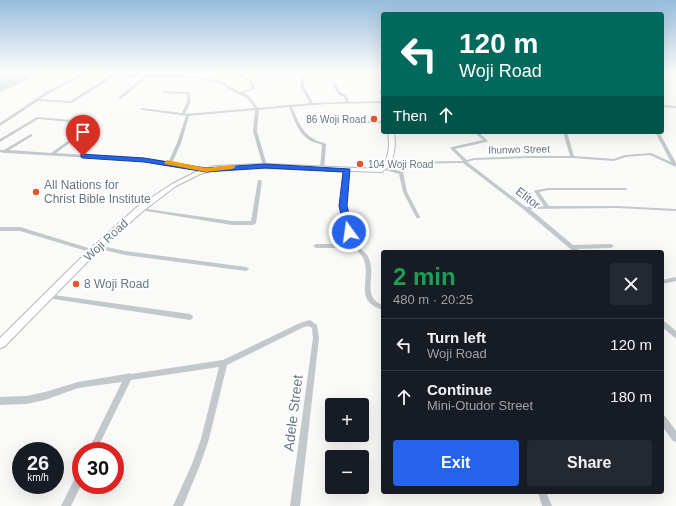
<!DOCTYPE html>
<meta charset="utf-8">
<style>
:root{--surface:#171b24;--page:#242831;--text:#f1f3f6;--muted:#9ea1a6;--line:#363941;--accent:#2563eb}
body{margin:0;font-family:Helvetica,sans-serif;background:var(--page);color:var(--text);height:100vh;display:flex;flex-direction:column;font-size:15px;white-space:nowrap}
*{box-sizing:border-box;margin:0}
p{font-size:13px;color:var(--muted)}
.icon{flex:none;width:22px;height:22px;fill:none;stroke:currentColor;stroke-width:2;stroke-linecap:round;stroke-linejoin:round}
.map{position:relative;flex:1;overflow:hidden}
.details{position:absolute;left:381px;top:250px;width:283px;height:244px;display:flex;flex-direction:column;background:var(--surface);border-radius:4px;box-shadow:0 4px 16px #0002}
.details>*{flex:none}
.guide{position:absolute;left:381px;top:12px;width:283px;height:122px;border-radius:4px;box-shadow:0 4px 16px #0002;background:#00695c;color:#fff;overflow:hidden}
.controls{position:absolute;left:325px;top:398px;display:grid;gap:8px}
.controls a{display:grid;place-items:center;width:44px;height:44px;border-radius:4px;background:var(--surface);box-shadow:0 4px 16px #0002;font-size:20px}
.speed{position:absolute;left:12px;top:442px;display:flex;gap:8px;font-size:20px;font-weight:700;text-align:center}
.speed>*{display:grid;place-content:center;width:52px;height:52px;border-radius:50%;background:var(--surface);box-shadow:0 4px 16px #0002;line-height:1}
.speed small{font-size:10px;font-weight:400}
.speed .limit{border:6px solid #d22;background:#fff;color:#111}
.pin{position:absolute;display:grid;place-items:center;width:34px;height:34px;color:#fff;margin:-41px -17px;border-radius:50% 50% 50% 0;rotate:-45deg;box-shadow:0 0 4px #0007}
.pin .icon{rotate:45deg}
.me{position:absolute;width:44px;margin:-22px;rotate:346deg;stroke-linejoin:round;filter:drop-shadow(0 0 3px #0008)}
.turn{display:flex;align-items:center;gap:14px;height:84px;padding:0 12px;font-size:18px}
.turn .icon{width:52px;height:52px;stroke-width:2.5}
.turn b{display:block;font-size:28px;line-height:34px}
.then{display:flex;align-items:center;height:38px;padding:0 12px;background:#0003;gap:8px;font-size:15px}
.round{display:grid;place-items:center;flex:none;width:42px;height:42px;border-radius:4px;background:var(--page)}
.head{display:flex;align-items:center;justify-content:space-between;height:68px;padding:0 12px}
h1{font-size:24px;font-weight:600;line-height:30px;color:#1e9e55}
.cta{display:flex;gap:8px;margin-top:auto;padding:8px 12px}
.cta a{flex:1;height:46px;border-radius:4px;background:var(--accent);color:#fff;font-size:16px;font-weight:600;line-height:46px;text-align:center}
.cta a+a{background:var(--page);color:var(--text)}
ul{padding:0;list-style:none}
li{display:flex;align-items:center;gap:12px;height:52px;padding:0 12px;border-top:1px solid var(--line)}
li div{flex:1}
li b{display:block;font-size:15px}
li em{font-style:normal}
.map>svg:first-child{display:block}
.water{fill:#bbc7cb}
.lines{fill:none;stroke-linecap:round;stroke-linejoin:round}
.secondary-casing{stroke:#b3babf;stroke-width:2}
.minor{fill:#c3c8cc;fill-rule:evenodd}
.secondary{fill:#fff;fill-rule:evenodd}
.route{fill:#2563eb;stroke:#184099}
.slow{fill:#f59e0b}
.poi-dot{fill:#e4572e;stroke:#fff;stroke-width:1.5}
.labels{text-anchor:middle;stroke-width:4;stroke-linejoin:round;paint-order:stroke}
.far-poi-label{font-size:10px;fill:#657683;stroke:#fff;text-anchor:end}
.far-street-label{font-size:10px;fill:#657683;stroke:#fff}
.poi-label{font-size:12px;fill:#657683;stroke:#fff;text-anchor:start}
.street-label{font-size:12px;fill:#657683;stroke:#fff}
.near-street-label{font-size:14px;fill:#657683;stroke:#fff}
</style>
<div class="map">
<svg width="676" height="506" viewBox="0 0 676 506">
<rect width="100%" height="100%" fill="#fafaf8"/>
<path class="water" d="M 0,72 L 44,72 L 0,92 Z"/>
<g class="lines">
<defs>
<g id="secondary">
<path d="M 383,89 L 383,94 L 381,93 L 381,90 Z"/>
<path d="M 388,132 L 394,132 C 396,146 395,165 381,172 L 265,168 L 215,170 L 200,174 L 176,186 L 143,211 L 96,253 L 4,347 L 0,348 L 0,338 L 90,249 L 137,207 L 172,184 L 196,172 L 215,166 L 265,164 L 378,169 C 390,162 390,144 388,132 Z"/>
</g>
</defs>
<use href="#secondary" class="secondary-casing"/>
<g class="minor">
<path d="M 86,72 L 89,72 L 48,94 L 40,99 L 70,101 L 115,73 L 113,72 C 121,72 131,75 140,75 C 169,76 198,74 226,83 L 228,86 L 240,92 L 251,89 L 251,83 L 238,75 L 238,73 L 275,72 L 305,74 L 304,86 L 313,103 L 346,102 L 344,97 L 338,94 L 332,84 L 334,83 L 336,84 L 340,92 L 346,95 L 349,102 L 383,101 L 383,103 L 326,104 L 292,107 C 297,119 302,133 314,139 C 318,142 322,142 326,144 L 324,169 L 322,170 L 320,169 L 322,145 C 319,143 315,143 313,142 C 299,136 294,119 289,107 L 259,110 L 257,131 L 267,166 L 265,167 L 263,166 L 253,131 L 255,110 L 189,116 L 181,143 L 172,163 L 208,169 L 208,171 L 206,171 L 144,161 L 6,153 L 4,153 L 0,152 L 0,150 L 4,150 L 31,134 L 32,134 L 32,136 L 9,150 L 51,153 L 92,124 L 38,119 L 0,142 L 0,139 L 37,117 L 95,122 L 97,123 L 56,153 L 144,159 L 168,163 L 177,143 L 186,116 L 142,110 L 140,109 L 142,108 L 182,113 L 187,101 L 187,94 L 164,93 L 163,93 L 163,91 L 189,92 L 191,101 L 185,114 L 255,108 L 247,98 L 226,88 L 224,85 L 210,81 L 195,78 L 172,77 L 147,77 L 121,99 L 119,99 L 119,97 L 144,77 L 133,77 L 118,74 L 72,103 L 38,101 L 0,126 L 0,123 L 46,92 ZM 275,74 L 302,76 L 300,86 L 310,103 L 258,108 L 249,96 L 243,93 L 255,89 L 253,82 L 242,75 Z"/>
<path d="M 662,105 L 676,106 L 676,108 L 662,107 Z"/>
<rect x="358" y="121" width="25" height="2"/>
<path d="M 474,132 L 478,132 L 488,141 L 486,142 L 455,149 L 467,160 L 474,158 L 528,156 L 570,156 L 563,132 L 567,132 L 574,156 L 614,159 L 625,155 L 651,153 L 671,162 L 655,132 L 659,132 L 676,163 L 676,167 L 650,155 L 626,157 L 614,161 L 572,158 L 528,158 L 474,160 L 467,162 L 526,207 L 544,206 L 534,191 L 536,190 L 549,188 L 625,188 L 627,189 L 627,190 L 549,190 L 539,192 L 549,206 L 617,206 L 676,209 L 676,211 L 617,208 L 530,209 L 573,245 L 611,244 L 614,246 L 611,248 L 577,249 L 581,252 L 574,252 L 523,209 L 463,163 L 387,164 L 385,163 L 387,162 L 463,161 L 450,148 L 452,147 L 483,140 Z"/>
<path d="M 382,167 L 386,167 L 403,172 L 407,192 L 420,217 L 420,218 L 416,218 L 416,217 L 403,192 L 399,174 L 382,169 Z"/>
<path d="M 345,169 L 349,169 L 349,170 C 347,194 343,221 356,243 C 360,251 367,250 370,262 C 375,279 362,297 383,305 L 383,310 C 353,300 371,282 364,260 C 362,253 354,250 351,244 L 339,248 L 316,248 L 313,246 L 316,244 L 338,244 L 349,240 C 341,221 339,189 345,169 Z"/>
<path d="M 258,180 L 260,180 L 262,181 L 256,223 L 253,225 L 232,225 L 140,210 L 138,209 L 140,208 L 232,221 L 251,221 Z"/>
<path d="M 0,227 L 20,227 L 95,250 L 96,251 L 93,253 L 20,231 L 0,231 Z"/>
<path d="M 98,245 L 125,251 L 246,267 L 248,268 L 249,269 L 248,270 L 246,271 L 125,255 L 96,248 L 95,247 Z"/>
<path d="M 676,277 L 676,281 L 662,284 L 662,280 Z"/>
<path d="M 45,294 L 47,294 L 190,314 L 192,315 L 193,317 L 192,319 L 190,320 L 47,298 L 45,298 L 44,296 Z"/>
<path d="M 310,320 L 317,325 L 319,338 L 300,506 L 290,506 L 313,338 L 312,328 L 309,326 L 304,327 L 227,365 L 209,439 L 200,465 L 183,506 L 173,506 L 192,464 L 201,439 L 219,367 L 131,380 L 96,451 L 88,451 L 122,382 L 78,388 L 45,400 L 26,404 L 0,405 L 0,397 L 26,396 L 45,392 L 78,382 L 126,374 L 129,373 L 131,374 L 223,360 L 300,323 Z"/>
<path d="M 662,320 L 664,321 L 676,331 L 676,338 L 674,337 L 662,327 Z"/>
<path d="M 662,415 L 665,416 L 676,431 L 676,442 L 673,441 L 662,426 Z"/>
<path d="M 81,471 L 81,485 L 71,506 L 61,506 L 78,472 Z"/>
<path d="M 538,492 L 546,492 L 552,506 L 542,506 Z"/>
</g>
<use href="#secondary" class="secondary"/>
</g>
<linearGradient id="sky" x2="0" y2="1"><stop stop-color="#96bcdc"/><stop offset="0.5" stop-color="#fdfdfc"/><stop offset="1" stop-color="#fdfdfc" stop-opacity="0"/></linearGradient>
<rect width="676" height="143" fill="url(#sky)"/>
<path class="route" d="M 81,154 L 144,158 L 206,168 L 265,164 L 350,169 L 347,206 L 354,232 L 349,234 L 345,232 L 339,206 L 343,172 L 265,168 L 206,172 L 144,162 L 83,158 L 81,157 Z"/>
<path class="slow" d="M 167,160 L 206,168 L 232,165 L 236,167 L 232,169 L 206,172 L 165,164 L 164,163 Z"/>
<g class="poi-dot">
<circle cx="374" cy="119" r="4"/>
<circle cx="360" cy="164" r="4"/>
<circle cx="36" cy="192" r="4"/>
<circle cx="76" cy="284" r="4"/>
</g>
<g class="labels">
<g class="far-poi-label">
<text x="366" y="123">86 Woji Road</text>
<text x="368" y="168" text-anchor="start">104 Woji Road</text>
</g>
<g class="far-street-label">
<text transform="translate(519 149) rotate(-1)" y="4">Ihunwo Street</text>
</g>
<g class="poi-label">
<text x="44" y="189">All Nations for<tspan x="44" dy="14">Christ Bible Institute</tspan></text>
<text x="84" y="288">8 Woji Road</text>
</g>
<g class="street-label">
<text transform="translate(528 198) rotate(37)" y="4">Elitor</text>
<text transform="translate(106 240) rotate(-43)" y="4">Woji Road</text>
</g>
<g class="near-street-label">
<text transform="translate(293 413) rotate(-83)" y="5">Adele Street</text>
</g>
</g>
</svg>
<div class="controls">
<a>+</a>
<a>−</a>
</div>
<div class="speed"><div>26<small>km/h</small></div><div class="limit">30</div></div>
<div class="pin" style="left:83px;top:156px;background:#d93025"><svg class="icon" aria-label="arrive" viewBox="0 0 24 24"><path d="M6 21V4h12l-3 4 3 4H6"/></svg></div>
<svg class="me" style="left:349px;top:232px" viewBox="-20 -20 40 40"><circle r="17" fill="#2563eb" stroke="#fff" stroke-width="3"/><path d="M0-11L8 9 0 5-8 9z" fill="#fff"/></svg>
<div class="guide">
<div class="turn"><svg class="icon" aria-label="left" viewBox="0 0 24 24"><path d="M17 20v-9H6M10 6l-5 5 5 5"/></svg><div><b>120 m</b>Woji Road</div></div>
<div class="then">Then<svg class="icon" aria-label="ahead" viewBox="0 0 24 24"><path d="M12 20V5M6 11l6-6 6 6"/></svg></div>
</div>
<section class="details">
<div class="head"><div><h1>2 min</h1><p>480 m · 20:25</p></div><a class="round"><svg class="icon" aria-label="close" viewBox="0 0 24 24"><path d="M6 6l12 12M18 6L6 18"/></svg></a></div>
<ul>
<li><svg class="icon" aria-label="left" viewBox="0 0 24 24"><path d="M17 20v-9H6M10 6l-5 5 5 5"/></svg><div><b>Turn left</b><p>Woji Road</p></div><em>120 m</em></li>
<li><svg class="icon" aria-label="ahead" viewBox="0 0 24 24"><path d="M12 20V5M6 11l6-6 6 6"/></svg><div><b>Continue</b><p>Mini-Otudor Street</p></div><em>180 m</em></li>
</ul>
<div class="cta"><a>Exit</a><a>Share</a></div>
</section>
</div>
